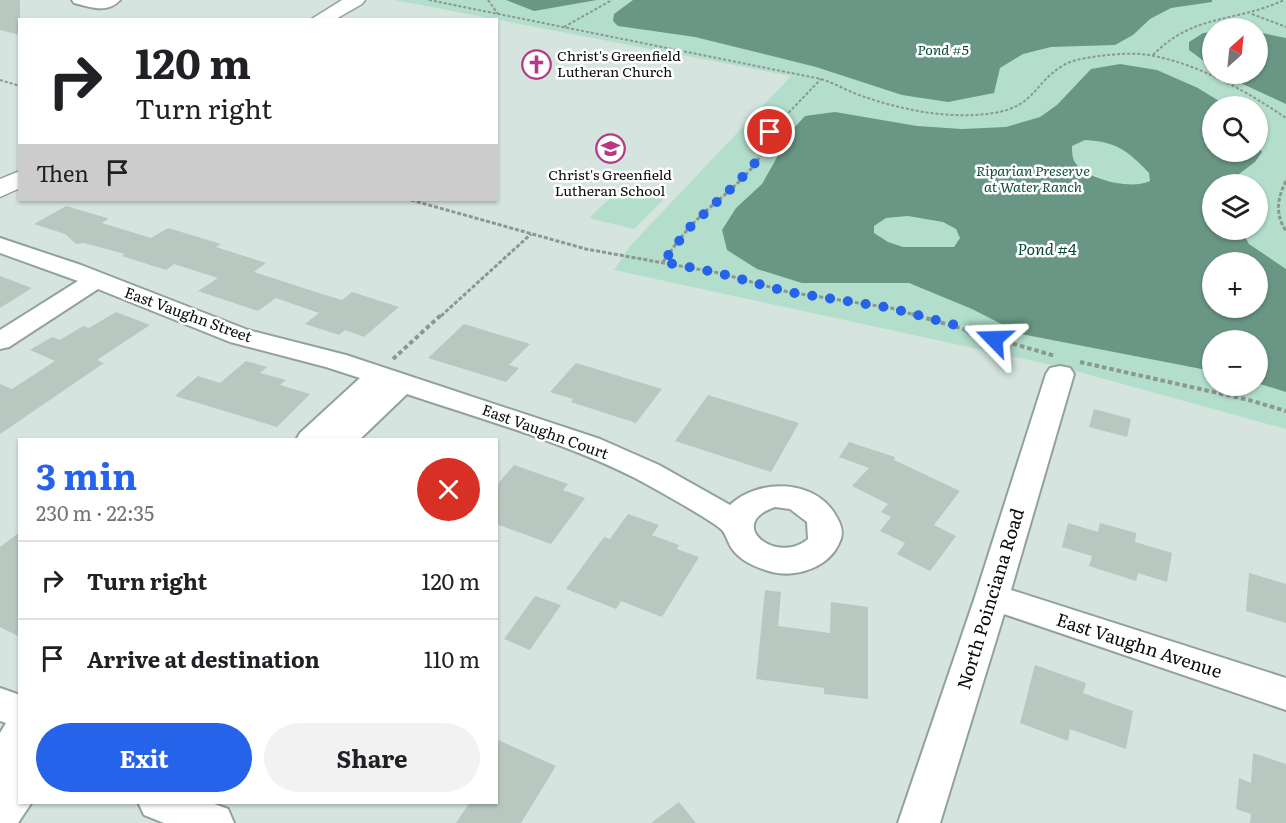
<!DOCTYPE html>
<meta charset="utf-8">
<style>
:root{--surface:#fff;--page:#f2f2f2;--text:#202124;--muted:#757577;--line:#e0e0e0;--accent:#2563eb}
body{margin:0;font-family:Literata,serif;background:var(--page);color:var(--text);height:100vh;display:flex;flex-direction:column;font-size:22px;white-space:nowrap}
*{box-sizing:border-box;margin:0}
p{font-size:20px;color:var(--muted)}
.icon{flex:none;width:33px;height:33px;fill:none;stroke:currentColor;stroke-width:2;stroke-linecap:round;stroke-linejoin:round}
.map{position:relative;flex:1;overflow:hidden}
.sheet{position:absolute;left:18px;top:438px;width:480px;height:366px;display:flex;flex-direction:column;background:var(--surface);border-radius:0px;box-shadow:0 2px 4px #0004}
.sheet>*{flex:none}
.guide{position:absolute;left:18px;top:18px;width:480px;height:183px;border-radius:0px;box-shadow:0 2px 4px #0004;background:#fff;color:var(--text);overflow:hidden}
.needle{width:39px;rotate:27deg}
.controls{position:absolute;left:1202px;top:18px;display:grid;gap:12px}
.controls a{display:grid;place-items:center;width:66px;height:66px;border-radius:50%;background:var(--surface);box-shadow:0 2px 4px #0004;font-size:30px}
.pin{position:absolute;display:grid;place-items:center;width:51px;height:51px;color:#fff;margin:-26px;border:3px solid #fff;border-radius:50%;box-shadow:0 2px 6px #0007}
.me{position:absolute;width:66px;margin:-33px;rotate:292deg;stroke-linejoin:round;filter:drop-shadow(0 0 4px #0008)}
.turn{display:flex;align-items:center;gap:21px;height:126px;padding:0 18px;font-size:27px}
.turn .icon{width:78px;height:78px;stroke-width:2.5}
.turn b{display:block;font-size:42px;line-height:51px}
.then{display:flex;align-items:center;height:57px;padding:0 18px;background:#0003;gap:12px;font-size:22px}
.round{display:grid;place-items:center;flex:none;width:63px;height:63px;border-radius:32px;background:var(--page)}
.head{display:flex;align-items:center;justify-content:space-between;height:102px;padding:0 18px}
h1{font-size:36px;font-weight:700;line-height:45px;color:var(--accent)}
.button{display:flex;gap:12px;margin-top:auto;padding:12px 18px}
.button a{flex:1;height:69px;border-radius:36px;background:var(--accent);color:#fff;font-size:24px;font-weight:700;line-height:69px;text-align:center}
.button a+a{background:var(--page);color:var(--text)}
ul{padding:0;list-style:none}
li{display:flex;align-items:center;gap:18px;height:78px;padding:0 18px;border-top:2px solid var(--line)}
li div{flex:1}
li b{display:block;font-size:22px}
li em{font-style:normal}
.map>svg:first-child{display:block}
.green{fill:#b3decc;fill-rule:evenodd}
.water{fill:#6a9785;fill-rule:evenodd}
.building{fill:#b8c7c0}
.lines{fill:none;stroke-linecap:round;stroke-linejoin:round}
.minor-casing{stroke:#93a19b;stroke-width:4}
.major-casing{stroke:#93a19b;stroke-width:3}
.path-far2{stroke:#8b9792;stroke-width:2;stroke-dasharray:3 2;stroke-linecap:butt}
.path-far1{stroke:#8b9792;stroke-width:3;stroke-dasharray:4 2;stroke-linecap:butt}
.path{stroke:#8b9792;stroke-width:4;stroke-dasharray:4.5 3;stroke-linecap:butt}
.minor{fill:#fff;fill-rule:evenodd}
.major{fill:#fff;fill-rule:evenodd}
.route{stroke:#2563eb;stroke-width:10;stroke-dasharray:0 18}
.labels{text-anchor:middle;stroke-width:5;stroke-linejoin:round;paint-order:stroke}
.far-water-label{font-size:14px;font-style:italic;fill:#094936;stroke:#fff}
.far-poi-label{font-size:14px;fill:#080d0b;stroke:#fff;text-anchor:start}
.far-park-label{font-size:14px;font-style:italic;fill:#124f3c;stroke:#fff}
.street-label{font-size:15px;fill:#080d0b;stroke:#fff}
.water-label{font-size:16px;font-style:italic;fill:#094936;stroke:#fff}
.near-street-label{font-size:18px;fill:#080d0b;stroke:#fff}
</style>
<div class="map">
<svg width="1286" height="823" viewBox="0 0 1286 823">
<rect width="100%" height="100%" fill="#d5e4de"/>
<g class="green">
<path d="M 395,0 L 1286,0 L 1286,429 L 1061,367 L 614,270 L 631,245 L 791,76 ZM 1212,28 L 1257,28 L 1257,74 L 1212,74 ZM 1212,106 L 1257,106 L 1257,152 L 1212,152 ZM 1212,184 L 1257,184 L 1257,230 L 1212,230 ZM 1212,262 L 1257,262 L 1257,308 L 1212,308 ZM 1212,340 L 1257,340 L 1257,386 L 1212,386 Z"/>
<path d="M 622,187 L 665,198 L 634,229 L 589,218 Z"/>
</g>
<g class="water">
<path d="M 506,0 L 597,0 L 534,11 Z"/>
<path d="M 633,0 L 1212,0 L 1212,2 L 1171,8 L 1150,19 L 1133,35 L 1115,45 L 1051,47 L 1023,54 L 1000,68 L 994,93 L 948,102 L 902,95 L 816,67 L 695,37 L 618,26 L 613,21 L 614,14 Z"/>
<path d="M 1212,32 L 1212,67 L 1189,50 L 1189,42 L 1203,33 Z"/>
<path d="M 1257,32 L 1286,38 L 1286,104 L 1221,74 L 1257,74 Z"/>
<path d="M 1120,64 L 1157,70 L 1198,88 L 1227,106 L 1212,106 L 1212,152 L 1257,152 L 1257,145 L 1262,152 L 1255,162 L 1231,180 L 1230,184 L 1212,184 L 1212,230 L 1241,230 L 1249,244 L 1286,269 L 1286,392 L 1257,383 L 1257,340 L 1212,340 L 1212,371 L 1021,334 L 972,309 L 909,283 L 802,283 L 757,269 L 727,250 L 722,230 L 736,208 L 762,184 L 793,129 L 805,116 L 835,112 L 917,126 L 962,129 L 1006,127 L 1040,117 L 1057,105 L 1091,69 ZM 1085,140 C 1117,142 1127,150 1149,173 L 1150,181 C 1132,190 1090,180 1077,165 C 1072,160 1072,152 1072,146 ZM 908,216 L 943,222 L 956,229 L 960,238 L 954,247 L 903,247 L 888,242 L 874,233 L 874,226 L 886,218 ZM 1257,262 L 1257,308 L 1212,308 L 1212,262 Z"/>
</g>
<g class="building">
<path d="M 0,0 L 20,0 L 20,35 L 0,30 Z"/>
<path d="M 66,206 L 107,218 L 108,219 L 102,223 L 151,238 L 168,228 L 221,244 L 216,247 L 266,263 L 254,272 L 325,295 L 342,300 L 352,292 L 399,307 L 364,337 L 345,330 L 339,335 L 305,324 L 319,313 L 276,298 L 258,311 L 198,291 L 218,278 L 174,264 L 166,270 L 122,256 L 125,254 L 84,243 L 76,244 L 65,234 L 34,224 Z"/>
<path d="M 0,276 L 32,288 L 0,308 Z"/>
<path d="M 116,312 L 150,325 L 97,360 L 104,363 L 0,434 L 0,384 L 12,389 L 55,361 L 30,350 L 52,337 L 60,340 L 83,326 L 89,328 Z"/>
<path d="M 464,324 L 530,344 L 509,365 L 519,368 L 506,382 L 428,358 Z"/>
<path d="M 246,361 L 267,367 L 260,373 L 286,380 L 280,385 L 310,394 L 277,427 L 175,396 L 198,376 L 220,383 Z"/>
<path d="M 576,363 L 662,389 L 636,423 L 571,402 L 573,399 L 550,392 Z"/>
<path d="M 708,395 L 799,423 L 771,472 L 675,441 Z"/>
<path d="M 1094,409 L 1131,419 L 1127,437 L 1089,427 Z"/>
<path d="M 849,442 L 895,457 L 894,460 L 960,491 L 934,525 L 956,536 L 930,571 L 897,554 L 905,543 L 880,531 L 891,517 L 881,512 L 888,504 L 852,486 L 869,468 L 839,457 Z"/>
<path d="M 514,465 L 568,484 L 563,490 L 585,498 L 551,544 L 496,524 L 496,486 Z"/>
<path d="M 628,514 L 659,525 L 652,535 L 679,545 L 677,549 L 699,557 L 662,617 L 621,601 L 616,609 L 566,589 L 604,537 L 610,539 Z"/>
<path d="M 1068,523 L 1098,532 L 1100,523 L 1136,533 L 1135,542 L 1172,553 L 1167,582 L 1138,573 L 1136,581 L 1089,566 L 1092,556 L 1062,547 Z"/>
<path d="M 20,532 L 20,637 L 0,627 L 0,547 Z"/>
<path d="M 1249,573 L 1286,584 L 1286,623 L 1246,611 Z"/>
<path d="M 765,590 L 781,592 L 778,626 L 830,633 L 831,602 L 868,607 L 868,699 L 824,694 L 824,688 L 756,679 Z"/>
<path d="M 535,596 L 561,605 L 530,650 L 504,639 Z"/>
<path d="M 1035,665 L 1086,683 L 1083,693 L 1133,711 L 1126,749 L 1070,729 L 1068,741 L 1020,723 Z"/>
<path d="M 496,739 L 556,766 L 521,823 L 456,823 L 470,802 L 496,802 Z"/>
<path d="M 1253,753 L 1286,764 L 1286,823 L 1250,823 L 1251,814 L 1236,809 L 1239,778 L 1251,783 Z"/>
<path d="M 679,802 L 696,823 L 651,823 Z"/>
</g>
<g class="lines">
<defs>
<g id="minor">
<path d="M 72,0 L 120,0 C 107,14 91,7 74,3 Z"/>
<path d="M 0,238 L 81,265 L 248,330 L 346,355 L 600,439 L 659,465 L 730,505 C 758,478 816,479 836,516 C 841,524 844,532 840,541 C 830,567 797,578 772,572 C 758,568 742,562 733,550 C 728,544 727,536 722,530 C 715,522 650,486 637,479 C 564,442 484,420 407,394 L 359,440 L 296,440 L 300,433 L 360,378 L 326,367 L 230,342 L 98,289 L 9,347 L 0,349 L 0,330 L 78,281 L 0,253 ZM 775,507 L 790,509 L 807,522 L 808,539 C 777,566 724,524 775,507 Z"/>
<path d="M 1060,366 L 1070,368 L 1074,374 L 1011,590 L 1286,678 L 1286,710 L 1004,614 L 940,823 L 898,823 L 975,597 L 1046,374 L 1050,368 Z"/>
<path d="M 0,688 L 20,695 L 20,802 L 32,802 L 18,823 L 0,823 L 0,733 L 6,723 L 0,721 Z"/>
<path d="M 138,802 L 209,802 L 228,809 L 234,823 L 164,823 L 144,815 Z"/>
</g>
<g id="major">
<path d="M 342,0 L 365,0 L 362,4 L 334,20 L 310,20 Z"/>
<path d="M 20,171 L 20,188 L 0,197 L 0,179 Z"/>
</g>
</defs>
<use href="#minor" class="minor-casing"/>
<use href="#major" class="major-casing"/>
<g class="path-far2">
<path d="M 429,0 L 821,79 C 834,83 846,90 859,95 C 901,110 950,120 994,113 C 1036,106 1034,82 1064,65 C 1074,59 1088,58 1099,56 C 1117,54 1136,52 1154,56 C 1200,65 1248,92 1286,118"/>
<path d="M 488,0 L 498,14"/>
<path d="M 1252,14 L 1286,27"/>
<path d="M 564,27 L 612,0"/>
<path d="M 1153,55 C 1194,13 1235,23 1284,0"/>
<path d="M 0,80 L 20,86"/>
<path d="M 768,140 L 770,132 L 821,79"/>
</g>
<g class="path-far1">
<path d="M 1286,181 C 1277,199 1275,214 1286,231"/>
<path d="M 411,200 L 586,249 L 719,273 L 788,292 L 891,308 L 918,316"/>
<path d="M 663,262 C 671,251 679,239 689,228 C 714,199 757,177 768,138"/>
<path d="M 441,316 L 531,234"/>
</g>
<g class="path">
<path d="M 912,314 L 1055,356"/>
<path d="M 393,359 L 442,314"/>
<path d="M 1080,362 L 1249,400 L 1286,411"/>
</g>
<use href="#minor" class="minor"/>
<use href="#major" class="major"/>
</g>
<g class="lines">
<path class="route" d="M 770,132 L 764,153 L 737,183 L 689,228 L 663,262 L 719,273 L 788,292 L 891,308 L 966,328 L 994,339"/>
</g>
<defs>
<symbol id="church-ring" viewBox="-11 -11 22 22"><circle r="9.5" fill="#fff" stroke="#b83884" stroke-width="1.5"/><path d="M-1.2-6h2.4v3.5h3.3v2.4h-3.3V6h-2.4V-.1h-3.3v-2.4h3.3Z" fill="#b83884"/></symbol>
<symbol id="school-ring" viewBox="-11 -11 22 22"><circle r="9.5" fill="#fff" stroke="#b83884" stroke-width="1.5"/><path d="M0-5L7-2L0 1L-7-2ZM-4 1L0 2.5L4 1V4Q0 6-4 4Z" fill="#b83884"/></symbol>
</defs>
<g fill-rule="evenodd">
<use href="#church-ring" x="520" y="48" width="33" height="33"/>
<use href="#school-ring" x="594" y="132" width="33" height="33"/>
</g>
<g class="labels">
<g class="far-water-label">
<text x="943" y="55">Pond #5</text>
</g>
<g class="far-poi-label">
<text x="557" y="61">Christ's Greenfield<tspan x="557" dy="16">Lutheran Church</tspan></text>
<text x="610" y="180" text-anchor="middle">Christ's Greenfield<tspan x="610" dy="16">Lutheran School</tspan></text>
</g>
<g class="far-park-label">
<text x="1033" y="176">Riparian Preserve<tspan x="1033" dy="16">at Water Ranch</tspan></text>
</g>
<g class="street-label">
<text transform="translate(188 315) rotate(20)" y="5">East Vaughn Street</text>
<text transform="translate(545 432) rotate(20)" y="5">East Vaughn Court</text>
</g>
<g class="water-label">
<text x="1047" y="255">Pond #4</text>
</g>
<g class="near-street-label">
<text transform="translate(991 599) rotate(-73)" y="6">North Poinciana Road</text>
<text transform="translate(1139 646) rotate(18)" y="6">East Vaughn Avenue</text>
</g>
</g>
</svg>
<div class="controls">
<a><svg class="needle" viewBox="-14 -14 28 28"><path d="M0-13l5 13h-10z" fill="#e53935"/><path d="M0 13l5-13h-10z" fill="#757577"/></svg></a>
<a><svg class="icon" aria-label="search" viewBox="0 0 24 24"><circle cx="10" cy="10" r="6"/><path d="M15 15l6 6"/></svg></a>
<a><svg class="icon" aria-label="layers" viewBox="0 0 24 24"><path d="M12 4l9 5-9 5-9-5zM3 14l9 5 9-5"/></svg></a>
<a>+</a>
<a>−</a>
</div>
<div class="pin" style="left:770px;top:132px;background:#d93025"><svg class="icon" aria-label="arrive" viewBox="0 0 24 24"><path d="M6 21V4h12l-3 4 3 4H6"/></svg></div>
<svg class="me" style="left:994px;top:339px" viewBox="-20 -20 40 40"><path d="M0-17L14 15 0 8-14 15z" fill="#2563eb" stroke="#fff" stroke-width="4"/></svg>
<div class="guide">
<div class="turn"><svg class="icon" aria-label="right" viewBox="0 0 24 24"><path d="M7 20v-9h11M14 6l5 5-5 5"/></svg><div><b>120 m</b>Turn right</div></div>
<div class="then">Then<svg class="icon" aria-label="arrive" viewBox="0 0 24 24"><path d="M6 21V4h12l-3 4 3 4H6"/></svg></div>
</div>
<section class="sheet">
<div class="head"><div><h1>3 min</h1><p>230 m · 22:35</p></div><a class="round" style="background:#d93025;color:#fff"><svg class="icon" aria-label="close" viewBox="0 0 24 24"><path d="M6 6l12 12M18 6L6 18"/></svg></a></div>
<ul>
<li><svg class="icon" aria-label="right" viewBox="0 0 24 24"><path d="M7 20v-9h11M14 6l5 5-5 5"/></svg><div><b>Turn right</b></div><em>120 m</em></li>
<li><svg class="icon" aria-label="arrive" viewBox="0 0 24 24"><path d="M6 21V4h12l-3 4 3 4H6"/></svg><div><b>Arrive at destination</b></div><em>110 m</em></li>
</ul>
<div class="button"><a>Exit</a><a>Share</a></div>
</section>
</div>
